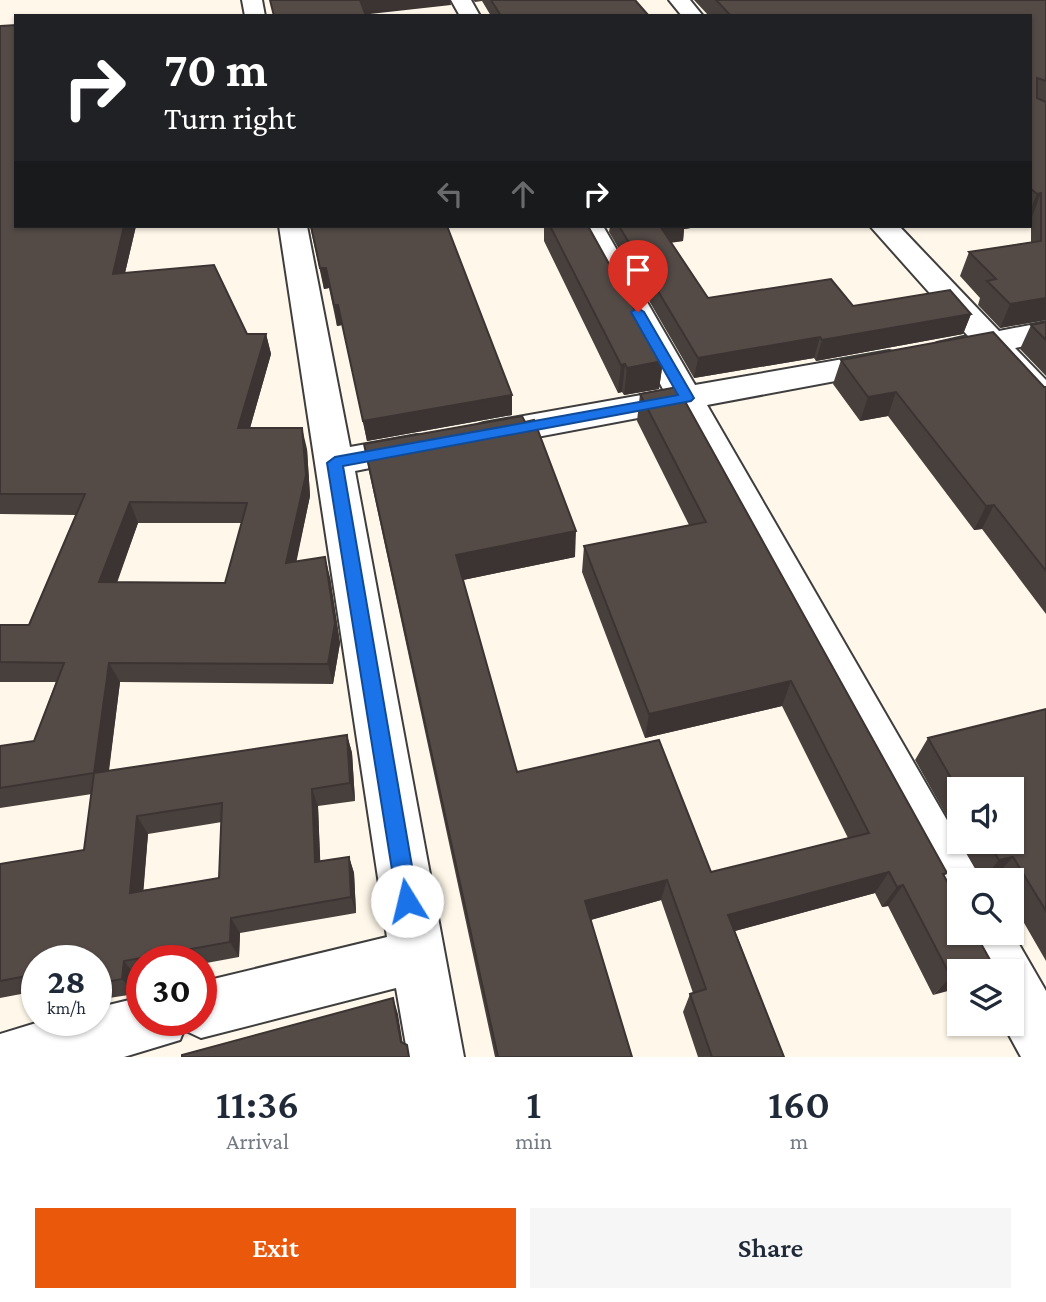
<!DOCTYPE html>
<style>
:root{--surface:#fff;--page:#f6f6f7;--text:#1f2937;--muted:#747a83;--accent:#ea580c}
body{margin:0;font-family:"Crimson Pro",serif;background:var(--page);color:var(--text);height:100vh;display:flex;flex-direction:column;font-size:26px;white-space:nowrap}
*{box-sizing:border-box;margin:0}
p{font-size:23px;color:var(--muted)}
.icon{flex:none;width:38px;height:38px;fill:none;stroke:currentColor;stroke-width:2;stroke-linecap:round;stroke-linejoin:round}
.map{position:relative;height:1057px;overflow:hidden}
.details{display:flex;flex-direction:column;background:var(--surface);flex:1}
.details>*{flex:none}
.top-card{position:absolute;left:14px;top:14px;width:1018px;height:214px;border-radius:0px;box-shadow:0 2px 5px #0004;background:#202124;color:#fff;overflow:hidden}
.buttons{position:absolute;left:947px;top:777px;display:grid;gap:14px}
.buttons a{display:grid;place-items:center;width:77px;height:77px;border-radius:0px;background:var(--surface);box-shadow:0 2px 5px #0004;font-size:35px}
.speed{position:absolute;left:21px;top:945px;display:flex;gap:14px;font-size:35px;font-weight:700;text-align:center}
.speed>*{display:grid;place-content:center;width:91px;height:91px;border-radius:50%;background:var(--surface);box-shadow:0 2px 5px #0004;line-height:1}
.speed small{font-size:18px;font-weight:400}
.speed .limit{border:10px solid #d22;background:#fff;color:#111}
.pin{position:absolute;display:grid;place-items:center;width:60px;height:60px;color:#fff;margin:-72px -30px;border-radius:50% 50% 50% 0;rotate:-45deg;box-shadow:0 0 7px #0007}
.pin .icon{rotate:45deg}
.me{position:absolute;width:77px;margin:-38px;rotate:351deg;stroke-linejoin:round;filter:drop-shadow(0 0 5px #0008)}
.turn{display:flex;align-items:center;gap:24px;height:147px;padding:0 35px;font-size:32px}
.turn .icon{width:91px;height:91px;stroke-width:2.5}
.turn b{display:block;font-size:49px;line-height:60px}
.lanes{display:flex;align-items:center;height:66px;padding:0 35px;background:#0003;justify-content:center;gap:35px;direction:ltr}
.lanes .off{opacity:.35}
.eta{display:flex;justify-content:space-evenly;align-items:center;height:119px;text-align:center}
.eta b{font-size:42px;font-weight:600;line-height:49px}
.action{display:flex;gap:14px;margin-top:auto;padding:14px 35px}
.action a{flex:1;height:80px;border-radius:0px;background:var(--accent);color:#fff;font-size:28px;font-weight:600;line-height:80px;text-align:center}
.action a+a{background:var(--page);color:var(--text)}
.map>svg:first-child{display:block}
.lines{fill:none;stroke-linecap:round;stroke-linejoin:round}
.street-casing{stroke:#3e3e3e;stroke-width:4}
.street{fill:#fff;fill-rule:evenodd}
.wall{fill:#48403d;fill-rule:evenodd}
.shaded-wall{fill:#3b3432}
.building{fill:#544b47;stroke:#3b3432;stroke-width:2;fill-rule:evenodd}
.route{fill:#1a73e8;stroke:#114b97;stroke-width:2}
</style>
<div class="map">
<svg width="1046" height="1057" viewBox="0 0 1046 1057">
<rect width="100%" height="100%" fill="#fff8ea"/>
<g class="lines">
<defs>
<g id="street">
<path d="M 242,0 L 262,0 L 265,16 L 245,16 Z"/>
<path d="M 451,0 L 471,0 L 480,16 L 460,16 Z"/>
<path d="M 669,0 L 690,0 L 703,16 L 682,16 Z"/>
<path d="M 279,226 L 307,226 L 350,447 L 417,435 L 430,438 L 435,447 L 430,456 L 355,471 L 464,1057 L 408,1057 L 396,988 L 201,1038 L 184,1030 L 180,1040 L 124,1057 L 0,1057 L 0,1034 L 46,1020 L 96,1020 L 96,1008 L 142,997 L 142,1020 L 201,1020 L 201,982 L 387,937 Z"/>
<path d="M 575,226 L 603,226 L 695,385 L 889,351 L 901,354 L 905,361 L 901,368 L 889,371 L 707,405 L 977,872 L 980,880 L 959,880 L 959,915 L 941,908 L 675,411 L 484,447 L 472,443 L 466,435 L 472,427 L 484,423 L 664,391 Z"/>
<path d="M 870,226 L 899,226 L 999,331 L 1046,322 L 1046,342 L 1015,348 L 1046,380 L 1046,412 L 1034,409 L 984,353 L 948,360 L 937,357 L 932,350 L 937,343 L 968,336 Z"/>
<path d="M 959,927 L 959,933 L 1012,932 L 1046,991 L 1046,1057 L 1021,1057 L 1003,1024 L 1012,1024 L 1012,971 L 975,971 L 957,933 Z"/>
</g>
</defs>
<use href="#street" class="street-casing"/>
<use href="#street" class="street"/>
</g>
<g class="wall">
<path d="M 473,0 L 635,0 L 649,16 L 491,16 L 482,1 L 475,2 Z"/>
<path d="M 694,0 L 1046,0 L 1046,320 L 1000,328 L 978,305 L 980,298 L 960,276 L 969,252 L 1031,242 L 1031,16 L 709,16 Z"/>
<path d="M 0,26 L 16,226 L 136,226 L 125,273 L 247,334 L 266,334 L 271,354 L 250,428 L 307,449 L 310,496 L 296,561 L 330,577 L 340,643 L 333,684 L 120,682 L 109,771 L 347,735 L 352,753 L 355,801 L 318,806 L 320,861 L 349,857 L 354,873 L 356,913 L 240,933 L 239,957 L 201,964 L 201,961 L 142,961 L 142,975 L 136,976 L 135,994 L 96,1000 L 96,961 L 37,961 L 37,991 L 0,998 L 0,864 L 84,850 L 92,794 L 0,808 L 0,746 L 34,741 L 56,682 L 0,682 L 0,625 L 29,625 L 76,515 L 0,514 ZM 138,523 L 242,523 L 225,583 L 117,583 ZM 222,822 L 219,878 L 143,890 L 148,834 Z"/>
<path d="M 310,226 L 447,226 L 512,395 L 512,415 L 367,441 L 342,325 L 337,326 L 329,288 L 324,289 Z"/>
<path d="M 544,226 L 588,226 L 663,361 L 659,389 L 624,395 L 622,392 L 618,393 L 544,241 Z"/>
<path d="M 610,226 L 704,226 L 684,229 L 683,241 L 671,242 L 708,298 L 971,314 L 963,334 L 816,361 L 814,358 L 694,378 L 609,232 Z"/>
<path d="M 1046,322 L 1046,376 L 1020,349 L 1031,325 Z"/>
<path d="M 841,360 L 1046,387 L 1046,614 L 982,529 L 974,530 L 888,416 L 860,421 L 833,384 Z"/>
<path d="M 640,394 L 947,873 L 944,876 L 993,965 L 986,971 L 959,971 L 933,995 L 888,906 L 882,907 L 875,893 L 735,931 L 784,1057 L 698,1057 L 683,1012 L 690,994 L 693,993 L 661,900 L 591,920 L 632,1057 L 495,1057 L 369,471 L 364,444 L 575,557 L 463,580 L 517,772 L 711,872 L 848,838 L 782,706 L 645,738 L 582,572 L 584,546 L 689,525 L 637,421 Z"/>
<path d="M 1046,709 L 1046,961 L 1012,902 L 1012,880 L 999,880 L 996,876 L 982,880 L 961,842 L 1012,842 L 959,789 L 959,838 L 915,760 L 928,738 Z"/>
</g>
<g class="shaded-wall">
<path d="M 359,0 L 450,0 L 451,5 L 361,15 Z"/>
<path d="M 1041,193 L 1032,217 L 1031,217 L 1031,208 L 1037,194 Z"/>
<path d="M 124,226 L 136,226 L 120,294 L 113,274 Z"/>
<path d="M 660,226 L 704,226 L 684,229 L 683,241 L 657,245 Z"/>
<path d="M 320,268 L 326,268 L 329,288 L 324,289 Z"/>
<path d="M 1046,298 L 1046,320 L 1000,328 L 1010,304 Z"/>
<path d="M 334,305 L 338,305 L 342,325 L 337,326 Z"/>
<path d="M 971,314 L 963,334 L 816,361 L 822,340 Z"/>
<path d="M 266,334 L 271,354 L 244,449 L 238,428 Z"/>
<path d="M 820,337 L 814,358 L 694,378 L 698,358 Z"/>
<path d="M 663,361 L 659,389 L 624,395 L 627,368 Z"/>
<path d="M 625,364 L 622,392 L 618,393 L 621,365 Z"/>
<path d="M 896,392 L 888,416 L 860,421 L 868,397 Z"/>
<path d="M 512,395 L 512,415 L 367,441 L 363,421 Z"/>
<path d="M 302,428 L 307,449 L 310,496 L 292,583 L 286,563 Z"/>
<path d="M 130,502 L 138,523 L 109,603 L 99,582 Z"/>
<path d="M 994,505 L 982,529 L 974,530 L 986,506 Z"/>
<path d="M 576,531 L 575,557 L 458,581 L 456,555 Z"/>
<path d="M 325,557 L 330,577 L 340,643 L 333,684 L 328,664 Z"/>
<path d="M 109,663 L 120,682 L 106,791 L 94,773 Z"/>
<path d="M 791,681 L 782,706 L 645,738 L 649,714 Z"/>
<path d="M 347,735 L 352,753 L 355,801 L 350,783 Z"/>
<path d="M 312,789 L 318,806 L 321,879 L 315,862 Z"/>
<path d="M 137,816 L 148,834 L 142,909 L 130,893 Z"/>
<path d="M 349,857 L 354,873 L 356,913 L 351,897 Z"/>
<path d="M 1013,857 L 996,876 L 982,880 L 999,860 Z"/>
<path d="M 889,872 L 875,893 L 720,935 L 728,915 Z"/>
<path d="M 667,880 L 661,900 L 583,922 L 585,901 Z"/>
<path d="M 903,885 L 888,906 L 882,907 L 897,887 Z"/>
<path d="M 231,918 L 240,933 L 239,957 L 230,942 Z"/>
<path d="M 124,961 L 136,976 L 135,994 L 122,979 Z"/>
<path d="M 993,965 L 986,971 L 971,971 Z"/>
<path d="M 959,975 L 959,988 L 933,995 L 951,977 Z"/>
<path d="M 393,998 L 398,1014 L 405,1057 L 401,1042 Z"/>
</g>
<g class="building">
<path d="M 270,0 L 360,0 L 366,16 L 274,16 Z"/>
<path d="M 491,0 L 635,0 L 649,16 L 501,16 Z"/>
<path d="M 716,0 L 1046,0 L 1046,81 L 1037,78 L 1037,98 L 1046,102 L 1046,298 L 1010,304 L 987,281 L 996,279 L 969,252 L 1041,241 L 1041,193 L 1037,194 L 1031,189 L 1031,16 L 731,16 Z"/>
<path d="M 16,25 L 16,226 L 124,226 L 113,274 L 214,265 L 247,334 L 266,334 L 238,428 L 302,428 L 306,475 L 286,563 L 325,557 L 335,623 L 328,664 L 109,663 L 94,773 L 0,788 L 0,746 L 34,741 L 64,663 L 0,662 L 0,625 L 29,625 L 85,494 L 0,494 L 0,26 ZM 130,502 L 247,503 L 225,583 L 99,582 Z"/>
<path d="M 311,226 L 447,226 L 512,395 L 363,421 L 338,305 L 334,305 L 326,268 L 320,268 Z"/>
<path d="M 550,226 L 588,226 L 663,361 L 627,368 L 625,364 L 621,365 Z"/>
<path d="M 619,226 L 660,226 L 708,298 L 831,279 L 853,306 L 950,290 L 971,314 L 822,340 L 820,337 L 698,358 Z"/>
<path d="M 1046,322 L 1046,340 L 1031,325 Z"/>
<path d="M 993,332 L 1044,387 L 1046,387 L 1046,571 L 994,505 L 986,506 L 896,392 L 868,397 L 841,360 Z"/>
<path d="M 677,387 L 947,873 L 943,874 L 959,903 L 959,933 L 975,933 L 993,965 L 971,971 L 959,971 L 959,975 L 951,977 L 903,885 L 897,887 L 889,872 L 728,915 L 784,1057 L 712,1057 L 690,994 L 706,989 L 667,880 L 585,901 L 632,1057 L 498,1057 L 364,444 L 522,416 L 525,422 L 534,420 L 576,531 L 456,555 L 517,772 L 659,740 L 711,872 L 869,833 L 791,681 L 649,714 L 584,546 L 706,522 L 640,394 Z"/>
<path d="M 1046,709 L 1046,911 L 1013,857 L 999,860 L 988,842 L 1012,842 L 1012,789 L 959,789 L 959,792 L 928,738 Z"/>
<path d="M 347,735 L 350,783 L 312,789 L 315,862 L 349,857 L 351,897 L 231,918 L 230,942 L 124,961 L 122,979 L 96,984 L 96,961 L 37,961 L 37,974 L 0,981 L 0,864 L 84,850 L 94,773 ZM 222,803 L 219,878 L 130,893 L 137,816 Z"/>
<path d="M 393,998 L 401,1042 L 407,1045 L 409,1057 L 182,1057 L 182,1055 Z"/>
</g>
<path class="route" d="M 638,308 L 644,312 L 694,398 L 691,401 L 343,466 L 418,901 L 415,909 L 407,912 L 400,909 L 397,901 L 327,463 L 335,457 L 678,395 L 631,312 Z"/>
</svg>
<div class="buttons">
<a><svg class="icon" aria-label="sound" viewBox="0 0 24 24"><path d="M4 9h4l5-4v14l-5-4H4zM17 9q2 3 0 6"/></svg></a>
<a><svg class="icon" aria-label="search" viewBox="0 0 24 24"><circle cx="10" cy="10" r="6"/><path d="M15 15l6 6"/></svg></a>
<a><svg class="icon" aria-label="layers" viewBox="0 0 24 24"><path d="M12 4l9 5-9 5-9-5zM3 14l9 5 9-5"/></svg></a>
</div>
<div class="speed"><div>28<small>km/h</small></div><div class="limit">30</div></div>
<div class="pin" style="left:638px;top:312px;background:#d93025"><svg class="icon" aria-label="arrive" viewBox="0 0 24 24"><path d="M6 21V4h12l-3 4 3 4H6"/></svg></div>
<svg class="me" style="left:407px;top:901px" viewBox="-20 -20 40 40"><circle r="19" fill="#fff"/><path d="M0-13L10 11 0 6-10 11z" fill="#1a73e8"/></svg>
<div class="top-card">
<div class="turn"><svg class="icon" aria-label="right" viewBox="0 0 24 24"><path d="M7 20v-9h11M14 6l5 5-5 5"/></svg><div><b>70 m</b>Turn right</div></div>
<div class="lanes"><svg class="icon off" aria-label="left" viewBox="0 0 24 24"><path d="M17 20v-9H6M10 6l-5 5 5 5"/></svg><svg class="icon off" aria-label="ahead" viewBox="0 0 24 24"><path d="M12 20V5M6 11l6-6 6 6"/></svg><svg class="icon" aria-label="right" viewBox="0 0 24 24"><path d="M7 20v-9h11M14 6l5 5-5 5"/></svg></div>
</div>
</div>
<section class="details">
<div class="eta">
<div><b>11:36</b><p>Arrival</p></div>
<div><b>1</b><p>min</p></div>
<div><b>160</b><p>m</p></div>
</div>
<div class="action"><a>Exit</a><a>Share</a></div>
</section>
